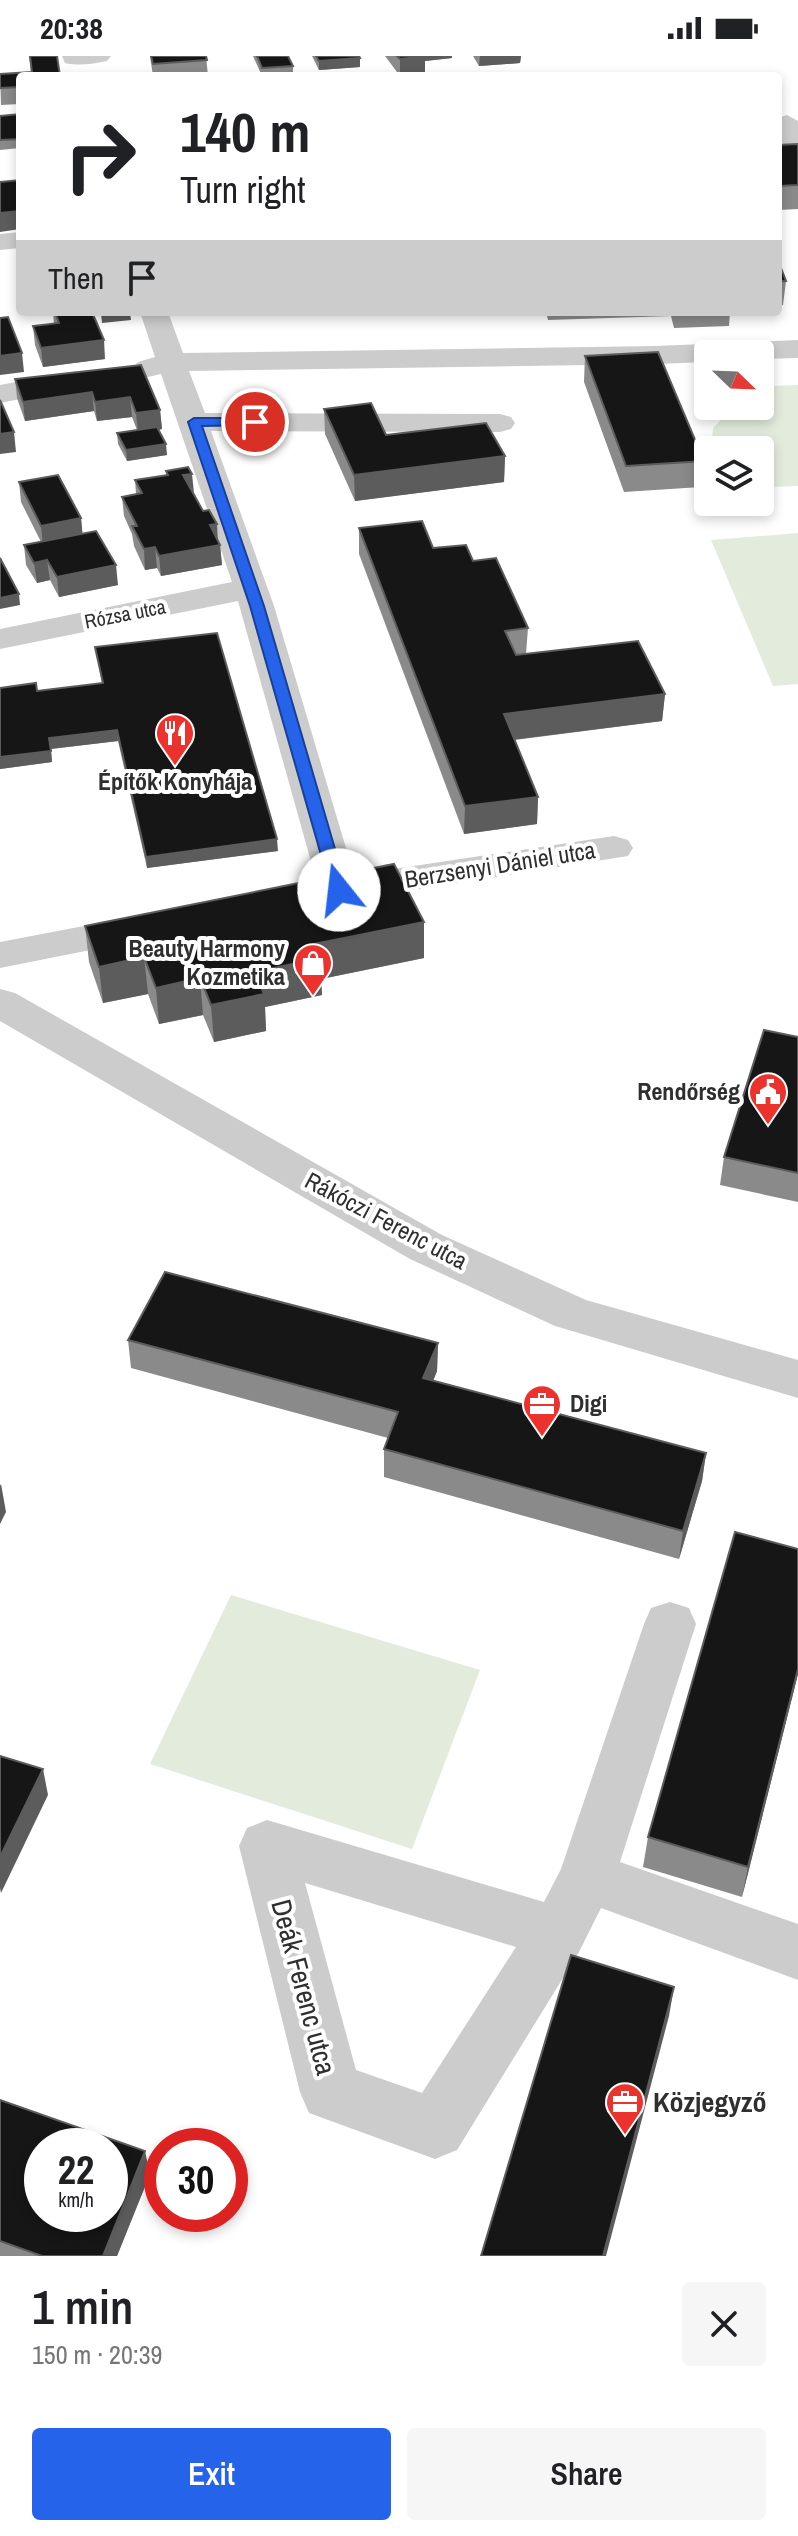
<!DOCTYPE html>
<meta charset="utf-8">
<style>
:root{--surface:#fff;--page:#f6f6f6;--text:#202124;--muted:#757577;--accent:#2563eb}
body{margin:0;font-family:"Archivo Narrow",sans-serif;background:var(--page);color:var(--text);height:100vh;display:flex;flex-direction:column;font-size:30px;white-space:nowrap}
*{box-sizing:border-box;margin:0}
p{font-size:26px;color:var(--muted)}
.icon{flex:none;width:44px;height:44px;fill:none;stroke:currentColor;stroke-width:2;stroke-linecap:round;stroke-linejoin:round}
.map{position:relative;height:2200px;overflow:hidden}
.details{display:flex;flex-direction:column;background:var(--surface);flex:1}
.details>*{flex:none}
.guide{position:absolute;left:16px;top:16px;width:766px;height:244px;border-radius:8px;box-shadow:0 4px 12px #0003;background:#fff;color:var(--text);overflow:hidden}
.needle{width:52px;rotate:113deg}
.controls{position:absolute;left:694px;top:284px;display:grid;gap:16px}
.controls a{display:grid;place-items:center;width:80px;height:80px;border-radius:8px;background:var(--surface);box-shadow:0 4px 12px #0003;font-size:40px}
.speed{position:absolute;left:24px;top:2072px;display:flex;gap:16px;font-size:40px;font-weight:700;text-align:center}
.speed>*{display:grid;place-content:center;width:104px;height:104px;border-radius:50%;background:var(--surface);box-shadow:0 4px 12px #0003;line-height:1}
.speed small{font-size:20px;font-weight:400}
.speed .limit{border:12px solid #d22;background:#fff;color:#111}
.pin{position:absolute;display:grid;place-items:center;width:68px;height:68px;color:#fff;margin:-34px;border:4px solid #fff;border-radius:50%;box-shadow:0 2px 8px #0007}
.me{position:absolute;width:88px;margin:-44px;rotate:344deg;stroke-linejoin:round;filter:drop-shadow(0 0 6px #0008)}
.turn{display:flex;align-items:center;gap:28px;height:168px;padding:0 32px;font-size:36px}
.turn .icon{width:104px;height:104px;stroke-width:2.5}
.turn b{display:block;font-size:56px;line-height:68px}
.then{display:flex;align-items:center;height:76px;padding:0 32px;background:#0003;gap:16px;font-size:30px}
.round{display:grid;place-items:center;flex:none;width:84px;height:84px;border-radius:8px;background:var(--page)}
.headline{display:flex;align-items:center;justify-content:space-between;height:136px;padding:0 32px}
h1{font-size:48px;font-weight:600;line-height:60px}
.cta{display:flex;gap:16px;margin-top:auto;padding:16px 32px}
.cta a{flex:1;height:92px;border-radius:8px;background:var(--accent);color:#fff;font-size:32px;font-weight:600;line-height:92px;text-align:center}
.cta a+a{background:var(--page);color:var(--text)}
.status{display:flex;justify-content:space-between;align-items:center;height:56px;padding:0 40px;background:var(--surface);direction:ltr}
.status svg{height:22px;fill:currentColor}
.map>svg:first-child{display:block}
.green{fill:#e3ecdc}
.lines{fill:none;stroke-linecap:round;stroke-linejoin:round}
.minor{fill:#ccc;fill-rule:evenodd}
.wall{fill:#8a8a8a}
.shaded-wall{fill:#5c5c5c}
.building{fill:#161616;stroke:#5c5c5c;stroke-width:2;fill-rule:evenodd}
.route{fill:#2563eb;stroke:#184099;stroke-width:2}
.labels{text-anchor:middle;stroke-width:8;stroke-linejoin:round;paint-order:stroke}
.far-street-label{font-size:20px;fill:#2f2f2f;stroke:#fff}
.poi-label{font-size:24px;font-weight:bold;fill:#2f2f2f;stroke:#fff;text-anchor:end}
.street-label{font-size:24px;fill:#2f2f2f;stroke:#fff}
.near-street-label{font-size:28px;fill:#2f2f2f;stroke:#fff}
.near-poi-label{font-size:28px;font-weight:bold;fill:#2f2f2f;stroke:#fff;text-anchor:start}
</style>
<div class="status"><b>20:38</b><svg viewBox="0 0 49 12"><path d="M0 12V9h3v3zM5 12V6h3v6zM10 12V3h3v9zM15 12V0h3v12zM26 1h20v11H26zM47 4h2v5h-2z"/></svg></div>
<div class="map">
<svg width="798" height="2200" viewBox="0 0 798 2200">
<rect width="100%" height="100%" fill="#fff"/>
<g class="green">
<path d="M 798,329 L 798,430 L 769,431 L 760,427 L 760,394 L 711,394 L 713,372 L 732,352 L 760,350 L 760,335 L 769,330 Z"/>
<path d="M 798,477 L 798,628 L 773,630 L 711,484 Z"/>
<path d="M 231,1539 L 480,1614 L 412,1793 L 150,1708 Z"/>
</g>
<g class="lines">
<g class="minor">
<path d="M 62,0 L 111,0 L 107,5 C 94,8 78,10 65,7 Z"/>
<path d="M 787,59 L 798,65 L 798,105 L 789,102 L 778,77 L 778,62 Z"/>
<path d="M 20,176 L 20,192 L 0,194 L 0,178 Z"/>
<path d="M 140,256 L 168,256 L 183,297 L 656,290 L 798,284 L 798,302 L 760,303 L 760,298 L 708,298 L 708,306 L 656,308 L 189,315 L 205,357 L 500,358 L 511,361 L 515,367 L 511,373 L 500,376 L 211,375 L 274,550 L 354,819 L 614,780 L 628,784 L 633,792 L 628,800 L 339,846 L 325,843 L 319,834 L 238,545 L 0,593 L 0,573 L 232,526 L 161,318 L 148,321 L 138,318 L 133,312 L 138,306 L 155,301 Z"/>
<path d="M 76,315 L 87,318 L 91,324 L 87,330 L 0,347 L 0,329 Z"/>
<path d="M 147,858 L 161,862 L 167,871 L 161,880 L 0,912 L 0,886 Z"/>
<path d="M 0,933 L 15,937 L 442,1179 L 586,1244 L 798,1304 L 798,1342 L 555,1270 L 410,1203 L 0,965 Z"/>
<path d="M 670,1546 L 689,1552 L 696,1568 L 620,1806 L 798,1868 L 798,1924 L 601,1852 L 579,1896 L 457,2094 L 435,2103 L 309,2057 L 300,2036 L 239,1790 L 247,1772 L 267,1764 L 544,1846 L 561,1813 L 644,1568 L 651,1552 ZM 305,1827 L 516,1891 L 422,2037 L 356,2014 Z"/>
</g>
</g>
<g class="wall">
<path d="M 29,0 L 60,20 L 20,20 L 20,48 L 1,49 L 0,18 L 31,16 Z"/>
<path d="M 150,0 L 206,0 L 208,20 L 153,20 Z"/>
<path d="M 253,0 L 288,0 L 293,10 L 293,19 L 262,20 Z"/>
<path d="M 312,0 L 359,0 L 360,11 L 319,14 Z"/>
<path d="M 385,0 L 452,0 L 452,2 L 425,5 L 425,17 L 400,20 Z"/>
<path d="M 473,0 L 521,0 L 520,7 L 479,10 Z"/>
<path d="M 20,58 L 20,92 L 0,94 L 0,60 Z"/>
<path d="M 798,88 L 798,153 L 778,154 L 778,89 Z"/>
<path d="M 778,204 L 786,225 L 783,249 L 778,250 Z"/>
<path d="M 53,256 L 92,256 L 105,303 L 43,311 L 35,289 L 33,270 L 54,268 Z"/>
<path d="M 546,256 L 730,256 L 729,270 L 674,272 L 671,260 L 548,264 Z"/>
<path d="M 585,300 L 704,405 L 701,431 L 624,436 L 584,326 Z"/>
<path d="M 141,309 L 160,354 L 162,373 L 158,374 L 167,399 L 127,405 L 118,388 L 117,377 L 137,374 L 132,361 L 97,365 L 94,355 L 25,365 L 17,342 L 15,323 Z"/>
<path d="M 324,353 L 386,379 L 505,400 L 504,426 L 355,445 L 325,378 Z"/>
<path d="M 166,415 L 194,437 L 220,489 L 222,509 L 161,520 L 157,512 L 145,514 L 134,490 L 132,478 L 124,460 L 122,441 L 136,438 L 135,424 L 166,419 Z"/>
<path d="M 19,426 L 81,462 L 82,477 L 118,529 L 59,541 L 50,524 L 37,527 L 26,509 L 24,489 L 41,486 L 21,446 Z"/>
<path d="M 359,472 L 433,492 L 473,505 L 528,572 L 526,598 L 665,638 L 662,665 L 515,684 L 538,741 L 537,768 L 464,778 L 359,498 Z"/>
<path d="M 95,591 L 278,795 L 147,812 L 118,685 L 51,693 L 52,706 L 0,713 L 0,632 L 37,635 L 102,627 Z"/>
<path d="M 85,870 L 424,902 L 321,923 L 322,939 L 265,951 L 266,975 L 214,986 L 203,959 L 159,968 L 148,938 L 103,947 L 89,906 Z"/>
<path d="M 798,981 L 798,1146 L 720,1129 L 724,1101 Z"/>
<path d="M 128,1284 L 438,1287 L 437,1315 L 433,1325 L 706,1397 L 702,1425 L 679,1503 L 384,1421 L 384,1393 L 388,1382 L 131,1312 Z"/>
<path d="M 798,1493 L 798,1618 L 742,1841 L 643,1811 L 648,1781 Z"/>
<path d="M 0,2044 L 150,2118 L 117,2200 L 0,2200 Z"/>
</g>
<g class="shaded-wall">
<path d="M 416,0 L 452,0 L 452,2 L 425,5 L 425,17 L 400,20 L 400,3 Z"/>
<path d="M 480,0 L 521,0 L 520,7 L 479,10 Z"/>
<path d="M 360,2 L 360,11 L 319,14 L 319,5 Z"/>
<path d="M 20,155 L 20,173 L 0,176 L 0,157 Z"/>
<path d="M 130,256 L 131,264 L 102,267 L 101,257 Z"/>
<path d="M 104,284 L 105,303 L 43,311 L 41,292 Z"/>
<path d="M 22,297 L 24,316 L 0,319 L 0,300 Z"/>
<path d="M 92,336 L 94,355 L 25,365 L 23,346 Z"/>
<path d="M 130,341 L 132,361 L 97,365 L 95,346 Z"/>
<path d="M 160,354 L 162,373 L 138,377 L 136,357 Z"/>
<path d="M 14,376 L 16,396 L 0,398 L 0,378 Z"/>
<path d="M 166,388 L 167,399 L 127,405 L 126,394 Z"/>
<path d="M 505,400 L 504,426 L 355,445 L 354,419 Z"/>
<path d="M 192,418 L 194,437 L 183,419 Z"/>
<path d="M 81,462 L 83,482 L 43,490 L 41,470 Z"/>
<path d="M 217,468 L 218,488 L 210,469 Z"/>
<path d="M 220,489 L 222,509 L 161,520 L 159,500 Z"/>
<path d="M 155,491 L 157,512 L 145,514 L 144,493 Z"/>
<path d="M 47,504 L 50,524 L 37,527 L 34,507 Z"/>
<path d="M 116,509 L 118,529 L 59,541 L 57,521 Z"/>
<path d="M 19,538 L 20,549 L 0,553 L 0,542 Z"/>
<path d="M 665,638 L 662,665 L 503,685 L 504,658 Z"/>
<path d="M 117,674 L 118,685 L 50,693 L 49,682 Z"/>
<path d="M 51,695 L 52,706 L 0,713 L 0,701 Z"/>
<path d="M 538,741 L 537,768 L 464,778 L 465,750 Z"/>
<path d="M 277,783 L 278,795 L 147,812 L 146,801 Z"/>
<path d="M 424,866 L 424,902 L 321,923 L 322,939 L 265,951 L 266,975 L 214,986 L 211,949 L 255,916 L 314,888 Z"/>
<path d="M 144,901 L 148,938 L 103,947 L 99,911 Z"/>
<path d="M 200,922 L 203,959 L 159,968 L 156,932 Z"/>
<path d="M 438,1287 L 437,1315 L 423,1350 L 423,1322 Z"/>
<path d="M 706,1397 L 702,1425 L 679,1503 L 683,1475 Z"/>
<path d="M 1,1428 L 6,1456 L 0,1468 L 0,1430 Z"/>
<path d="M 798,1613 L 798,1618 L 742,1841 L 748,1811 Z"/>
<path d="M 43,1713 L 48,1739 L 1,1837 L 0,1832 L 0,1801 Z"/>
<path d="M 674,1931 L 669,1960 L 606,2200 L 603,2200 Z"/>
<path d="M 145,2095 L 150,2118 L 117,2200 L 103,2200 Z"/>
</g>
<g class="building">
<path d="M 30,0 L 57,0 L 60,20 L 20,20 L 20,31 L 0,32 L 0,18 L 32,16 Z"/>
<path d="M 151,0 L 206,0 L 207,4 L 153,8 Z"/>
<path d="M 257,0 L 288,0 L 293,10 L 262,12 Z"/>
<path d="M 316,0 L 359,0 L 360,2 L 319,5 Z"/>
<path d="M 397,0 L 425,0 L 400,3 Z"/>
<path d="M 20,58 L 20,83 L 0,84 L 0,60 Z"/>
<path d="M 798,88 L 798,129 L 778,130 L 778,89 Z"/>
<path d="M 20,124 L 20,155 L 0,157 L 0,126 Z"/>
<path d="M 778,204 L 786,225 L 778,225 Z"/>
<path d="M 55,256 L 92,256 L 104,284 L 41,292 L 33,270 L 59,267 Z"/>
<path d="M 8,261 L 22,297 L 0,300 L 0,262 Z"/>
<path d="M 658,296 L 704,405 L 626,410 L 585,300 Z"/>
<path d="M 141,309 L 160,354 L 136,357 L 130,341 L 95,346 L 92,336 L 23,346 L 15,323 Z"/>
<path d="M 0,344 L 14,376 L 0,378 Z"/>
<path d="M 371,347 L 386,379 L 486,367 L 505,400 L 354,419 L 324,353 Z"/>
<path d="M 157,371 L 166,388 L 126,394 L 117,377 Z"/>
<path d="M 188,411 L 192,418 L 183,419 L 203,455 L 209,454 L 217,468 L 210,469 L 220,489 L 159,500 L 155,491 L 144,493 L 132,470 L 137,470 L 122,441 L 142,437 L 135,424 L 168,419 L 166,415 Z"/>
<path d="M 58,419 L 81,462 L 41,470 L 19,426 Z"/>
<path d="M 422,465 L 433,492 L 466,489 L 473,505 L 496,502 L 528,572 L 505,575 L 516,599 L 638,585 L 665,638 L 504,658 L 538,741 L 465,750 L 359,472 Z"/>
<path d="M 96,475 L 116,509 L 57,521 L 47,504 L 34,507 L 24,489 Z"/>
<path d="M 0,502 L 19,538 L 0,542 Z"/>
<path d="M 217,577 L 277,783 L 146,801 L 117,674 L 49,682 L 51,695 L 0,701 L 0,632 L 36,627 L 37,635 L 103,627 L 95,591 Z"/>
<path d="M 394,808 L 424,866 L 314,888 L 321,902 L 255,916 L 264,938 L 211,949 L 200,922 L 156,932 L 144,901 L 99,911 L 85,870 Z"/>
<path d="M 764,974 L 798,981 L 798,1117 L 724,1101 Z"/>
<path d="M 165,1216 L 438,1287 L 423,1322 L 706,1397 L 683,1475 L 384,1393 L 398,1356 L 128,1284 Z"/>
<path d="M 735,1476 L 798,1493 L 798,1613 L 748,1811 L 648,1781 Z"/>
<path d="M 0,1700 L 43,1713 L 0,1801 Z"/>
<path d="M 571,1899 L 674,1931 L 603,2200 L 481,2200 Z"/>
<path d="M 0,2044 L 145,2095 L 103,2200 L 42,2200 L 0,2185 ZM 42,2090 L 110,2090 L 110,2158 L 42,2158 Z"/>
</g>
<path class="route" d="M 255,362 L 260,364 L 260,369 L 202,370 L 264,550 L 347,834 L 339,839 L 331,834 L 250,550 L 188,366 L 194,362 Z"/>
<defs>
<symbol id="restaurant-pin" viewBox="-11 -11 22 30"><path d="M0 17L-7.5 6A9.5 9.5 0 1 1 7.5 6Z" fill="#eb322c" stroke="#fff"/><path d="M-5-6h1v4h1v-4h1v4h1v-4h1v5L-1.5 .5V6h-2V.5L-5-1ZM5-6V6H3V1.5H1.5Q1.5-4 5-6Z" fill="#fff"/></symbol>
<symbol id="shop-pin" viewBox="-11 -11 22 30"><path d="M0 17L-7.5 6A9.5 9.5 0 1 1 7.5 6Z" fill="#eb322c" stroke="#fff"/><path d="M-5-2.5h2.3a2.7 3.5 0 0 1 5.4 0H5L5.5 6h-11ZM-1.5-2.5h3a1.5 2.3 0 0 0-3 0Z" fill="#fff"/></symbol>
<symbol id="civic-pin" viewBox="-11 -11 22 30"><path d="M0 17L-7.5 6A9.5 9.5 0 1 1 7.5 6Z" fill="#eb322c" stroke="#fff"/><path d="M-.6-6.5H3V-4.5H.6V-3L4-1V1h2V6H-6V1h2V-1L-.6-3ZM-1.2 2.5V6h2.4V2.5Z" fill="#fff"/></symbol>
<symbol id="office-pin" viewBox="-11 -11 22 30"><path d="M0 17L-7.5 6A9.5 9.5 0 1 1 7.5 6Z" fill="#eb322c" stroke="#fff"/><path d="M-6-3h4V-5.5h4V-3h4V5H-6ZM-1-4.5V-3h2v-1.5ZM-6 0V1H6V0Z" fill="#fff"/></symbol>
</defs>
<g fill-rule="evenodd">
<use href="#restaurant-pin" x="153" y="655" width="44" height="60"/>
<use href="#shop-pin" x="291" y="885" width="44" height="60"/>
<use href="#civic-pin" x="746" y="1014" width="44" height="60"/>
<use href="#office-pin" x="520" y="1326" width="44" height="60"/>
<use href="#office-pin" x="603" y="2024" width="44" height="60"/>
</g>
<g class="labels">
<g class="far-street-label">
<text transform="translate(125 558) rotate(-11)" y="7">Rózsa utca</text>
</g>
<g class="poi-label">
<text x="175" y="734" text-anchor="middle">Építők Konyhája</text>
<text x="285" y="901">Beauty Harmony<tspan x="285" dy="28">Kozmetika</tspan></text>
<text x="740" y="1044">Rendőrség</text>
<text x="570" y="1356" text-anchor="start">Digi</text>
</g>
<g class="street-label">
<text transform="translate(500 809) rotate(-9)" y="8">Berzsenyi Dániel utca</text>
<text transform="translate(386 1165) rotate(28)" y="8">Rákóczi Ferenc utca</text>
</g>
<g class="near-street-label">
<text transform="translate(304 1931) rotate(75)" y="10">Deák Ferenc utca</text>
</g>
<g class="near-poi-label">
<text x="653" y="2056">Közjegyző</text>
</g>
</g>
</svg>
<div class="controls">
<a><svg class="needle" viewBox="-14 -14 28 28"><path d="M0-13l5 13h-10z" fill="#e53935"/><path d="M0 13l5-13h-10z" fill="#757577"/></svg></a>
<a><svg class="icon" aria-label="layers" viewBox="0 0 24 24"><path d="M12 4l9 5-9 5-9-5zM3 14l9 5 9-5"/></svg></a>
</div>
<div class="speed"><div>22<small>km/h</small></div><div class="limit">30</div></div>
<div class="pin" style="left:255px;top:366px;background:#d93025"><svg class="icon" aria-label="arrive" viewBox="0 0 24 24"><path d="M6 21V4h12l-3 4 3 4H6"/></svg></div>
<svg class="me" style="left:339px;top:834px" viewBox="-20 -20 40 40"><circle r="19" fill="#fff"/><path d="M0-13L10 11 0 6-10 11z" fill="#2563eb"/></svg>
<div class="guide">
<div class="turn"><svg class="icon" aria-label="right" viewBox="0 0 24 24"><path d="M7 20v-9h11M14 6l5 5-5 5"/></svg><div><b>140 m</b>Turn right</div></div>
<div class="then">Then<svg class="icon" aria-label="arrive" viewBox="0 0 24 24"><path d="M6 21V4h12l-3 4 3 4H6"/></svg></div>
</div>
</div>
<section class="details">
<div class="headline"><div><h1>1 min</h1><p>150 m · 20:39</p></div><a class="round"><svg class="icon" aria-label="close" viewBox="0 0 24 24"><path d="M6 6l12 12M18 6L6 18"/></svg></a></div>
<div class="cta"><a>Exit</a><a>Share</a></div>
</section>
